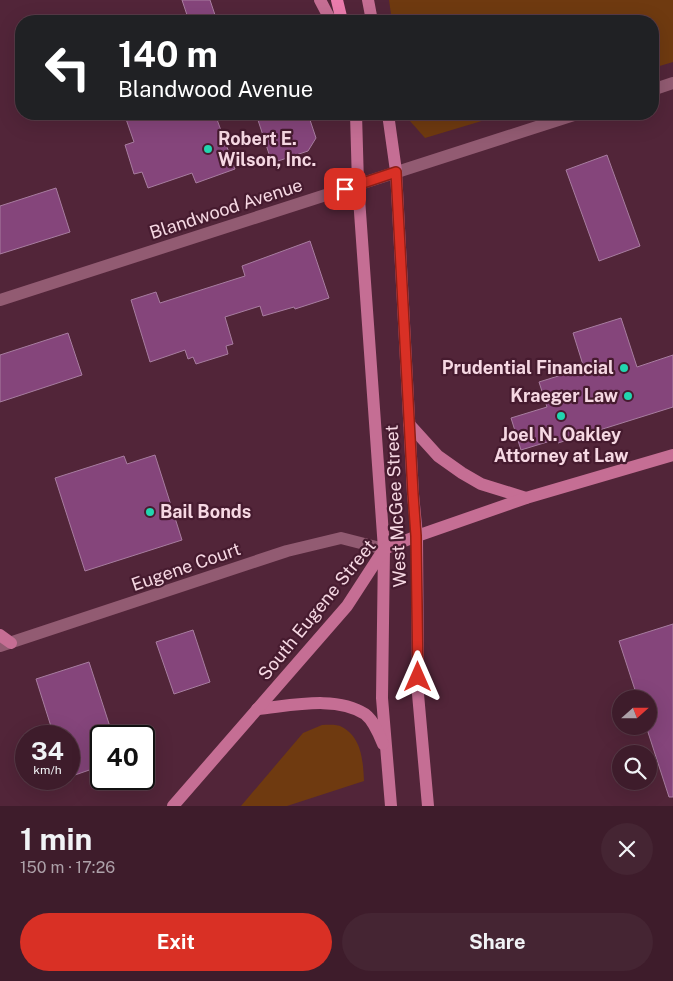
<!DOCTYPE html>
<meta charset="utf-8">
<style>
:root{--surface:#3e1c2b;--page:#452533;--text:#f1f3f6;--muted:#ada1a9;--line:#573a47;--accent:#d93025}
body{margin:0;font-family:"Public Sans",sans-serif;background:var(--page);color:var(--text);height:100vh;display:flex;flex-direction:column;font-size:19px;white-space:nowrap}
*{box-sizing:border-box;margin:0}
p{font-size:16px;color:var(--muted)}
.icon{flex:none;width:28px;height:28px;fill:none;stroke:currentColor;stroke-width:2;stroke-linecap:round;stroke-linejoin:round}
.map{position:relative;height:806px;overflow:hidden}
.sheet{display:flex;flex-direction:column;background:var(--surface);flex:1}
.sheet>*{flex:none}
.hud{position:absolute;left:15px;top:15px;width:644px;height:105px;border-radius:20px;box-shadow:0 5px 20px #0002,0 0 0 1px var(--line);background:#202124;color:#fff;overflow:hidden}
.needle{width:32px;rotate:69deg}
.fabs{position:absolute;left:612px;top:690px;display:grid;gap:10px}
.fabs a{display:grid;place-items:center;width:45px;height:45px;border-radius:50%;background:var(--surface);box-shadow:0 5px 20px #0002,0 0 0 1px var(--line);font-size:25px}
.speed{position:absolute;left:15px;top:725px;display:flex;gap:10px;font-size:25px;font-weight:700;text-align:center}
.speed>*{display:grid;place-content:center;width:65px;height:65px;border-radius:50%;background:var(--surface);box-shadow:0 5px 20px #0002,0 0 0 1px var(--line);line-height:1}
.speed small{font-size:12px;font-weight:400}
.speed .limit{border:2px solid #111;border-radius:8px;background:#fff;color:#111}
.pin{position:absolute;display:grid;place-items:center;width:42px;height:42px;color:#fff;margin:-21px;border-radius:10px;box-shadow:0 2px 8px #0006}
.me{position:absolute;width:55px;margin:-28px;rotate:0deg;stroke-linejoin:round;filter:drop-shadow(0 0 4px #0008)}
.turn{display:flex;align-items:center;gap:18px;height:105px;padding:0 20px;font-size:22px}
.turn .icon{width:65px;height:65px;stroke-width:2.5}
.turn b{display:block;font-size:35px;line-height:42px}
.round{display:grid;place-items:center;flex:none;width:52px;height:52px;border-radius:26px;background:var(--page)}
.summary{display:flex;align-items:center;justify-content:space-between;height:85px;padding:0 20px}
h1{font-size:30px;font-weight:700;line-height:38px}
.action{display:flex;gap:10px;margin-top:auto;padding:10px 20px}
.action a{flex:1;height:58px;border-radius:30px;background:var(--accent);color:#fff;font-size:20px;font-weight:700;line-height:58px;text-align:center}
.action a+a{background:var(--page);color:var(--text)}
.map>svg:first-child{display:block}
.green{fill:#6f3a10}
.building{fill:#85457b;stroke:#a87da0}
.lines{fill:none;stroke-linecap:round;stroke-linejoin:round}
.street{stroke:#925b72;stroke-width:12}
.secondary{stroke:#c56e94;stroke-width:12}
.primary{stroke:#eb7cad;stroke-width:12}
.route-casing{stroke:#8d1f18;stroke-width:12}
.route{stroke:#d93025;stroke-width:9}
.poi-dot{fill:#21d5af;stroke:#461b2f;stroke-width:2}
.labels{text-anchor:middle;stroke-width:4.5;stroke-linejoin:round;paint-order:stroke}
.poi-label{font-size:18px;font-weight:bold;fill:#f6d8e3;stroke:#461b2f;text-anchor:start}
.street-label{font-size:18px;fill:#f6d8e3;stroke:#461b2f}
</style>
<div class="map">
<svg width="673" height="806" viewBox="0 0 673 806">
<rect width="100%" height="100%" fill="#522539"/>
<g class="green">
<path d="M 389,0 L 673,0 L 673,62 L 653,68 L 652,21 L 392,21 Z"/>
<path d="M 408,114 L 505,114 L 425,138 L 410,121 Z"/>
<path d="M 322,725 C 328,725 337,724 342,727 C 362,738 363,761 364,781 L 287,806 L 241,806 L 303,733 Z"/>
</g>
<g class="building">
<path d="M 182,0 L 210,0 L 217,21 L 189,21 Z"/>
<path d="M 142,114 L 215,114 L 235,169 L 196,183 L 192,173 L 148,188 L 142,172 L 134,174 L 125,145 L 134,142 L 126,119 Z"/>
<path d="M 256,114 L 308,114 L 316,138 L 308,151 L 272,163 Z"/>
<path d="M 607,155 L 640,246 L 599,261 L 566,170 Z"/>
<path d="M 56,188 L 70,232 L 0,254 L 0,206 Z"/>
<path d="M 310,241 L 329,298 L 295,309 L 294,307 L 263,316 L 260,306 L 225,317 L 233,344 L 226,346 L 228,354 L 196,364 L 193,357 L 188,359 L 185,350 L 150,362 L 131,300 L 156,292 L 160,303 L 245,276 L 242,266 Z"/>
<path d="M 621,318 L 637,367 L 673,355 L 673,407 L 558,443 L 557,439 L 521,450 L 511,418 L 547,407 L 539,382 L 584,368 L 573,333 Z"/>
<path d="M 68,333 L 82,375 L 0,402 L 0,355 Z"/>
<path d="M 155,455 L 182,540 L 85,571 L 55,478 L 124,456 L 127,464 Z"/>
<path d="M 673,624 L 673,797 L 669,797 L 646,726 L 649,726 L 649,699 L 638,699 L 619,641 Z"/>
<path d="M 193,630 L 210,682 L 174,694 L 156,642 Z"/>
<path d="M 89,662 L 113,736 L 101,736 L 101,766 L 69,777 L 69,736 L 54,736 L 36,679 Z"/>
</g>
<g class="lines">
<g class="street">
<path d="M 652,90 L 673,83"/>
<path d="M 0,300 L 577,114"/>
<path d="M 0,646 L 287,551 L 341,538 L 384,549"/>
</g>
<g class="secondary">
<path d="M 320,0 L 331,21"/>
<path d="M 368,0 L 372,21"/>
<path d="M 356,114 L 358,184 L 384,549 L 382,698 L 391,806"/>
<path d="M 388,114 L 396,171 L 413,494 L 417,536 L 418,694 L 428,806"/>
<path d="M 409,424 L 438,456 L 462,473 L 481,484 L 526,498"/>
<path d="M 0,635 L 11,643"/>
<path d="M 257,709 C 290,706 336,695 365,714 C 374,721 379,734 383,744"/>
<path d="M 173,806 L 347,606 L 384,549 L 417,536 L 526,498 L 673,455"/>
</g>
<path class="primary" d="M 337,0 L 342,21"/>
</g>
<g class="lines">
<defs>
<path id="route" d="M 345,189 L 396,172 L 413,494 L 416,536 L 418,677"/>
</defs>
<use href="#route" class="route-casing"/>
<use href="#route" class="route"/>
</g>
<g class="poi-dot">
<circle cx="208" cy="149" r="5"/>
<circle cx="624" cy="368" r="5"/>
<circle cx="628" cy="396" r="5"/>
<circle cx="561" cy="416" r="5"/>
<circle cx="150" cy="512" r="5"/>
</g>
<g class="labels">
<g class="poi-label">
<text x="218" y="145">Robert E.<tspan x="218" dy="21">Wilson, Inc.</tspan></text>
<text x="614" y="374" text-anchor="end">Prudential Financial</text>
<text x="618" y="402" text-anchor="end">Kraeger Law</text>
<text x="561" y="441" text-anchor="middle">Joel N. Oakley<tspan x="561" dy="21">Attorney at Law</tspan></text>
<text x="160" y="518">Bail Bonds</text>
</g>
<g class="street-label">
<text transform="translate(226 209) rotate(-18)" y="6">Blandwood Avenue</text>
<text transform="translate(396 506) rotate(-93)" y="6">West McGee Street</text>
<text transform="translate(186 567) rotate(-19)" y="6">Eugene Court</text>
<text transform="translate(317 610) rotate(-51)" y="6">South Eugene Street</text>
</g>
</g>
</svg>
<div class="fabs">
<a><svg class="needle" viewBox="-14 -14 28 28"><path d="M0-13l5 13h-10z" fill="#e53935"/><path d="M0 13l5-13h-10z" fill="#ada1a9"/></svg></a>
<a><svg class="icon" aria-label="search" viewBox="0 0 24 24"><circle cx="10" cy="10" r="6"/><path d="M15 15l6 6"/></svg></a>
</div>
<div class="speed"><div>34<small>km/h</small></div><div class="limit">40</div></div>
<div class="pin" style="left:345px;top:189px;background:#d93025"><svg class="icon" aria-label="arrive" viewBox="0 0 24 24"><path d="M6 21V4h12l-3 4 3 4H6"/></svg></div>
<svg class="me" style="left:418px;top:677px" viewBox="-20 -20 40 40"><path d="M0-17L14 15 0 8-14 15z" fill="#d93025" stroke="#fff" stroke-width="4"/></svg>
<div class="hud">
<div class="turn"><svg class="icon" aria-label="left" viewBox="0 0 24 24"><path d="M17 20v-9H6M10 6l-5 5 5 5"/></svg><div><b>140 m</b>Blandwood Avenue</div></div>
</div>
</div>
<section class="sheet">
<div class="summary"><div><h1>1 min</h1><p>150 m · 17:26</p></div><a class="round"><svg class="icon" aria-label="close" viewBox="0 0 24 24"><path d="M6 6l12 12M18 6L6 18"/></svg></a></div>
<div class="action"><a>Exit</a><a>Share</a></div>
</section>
